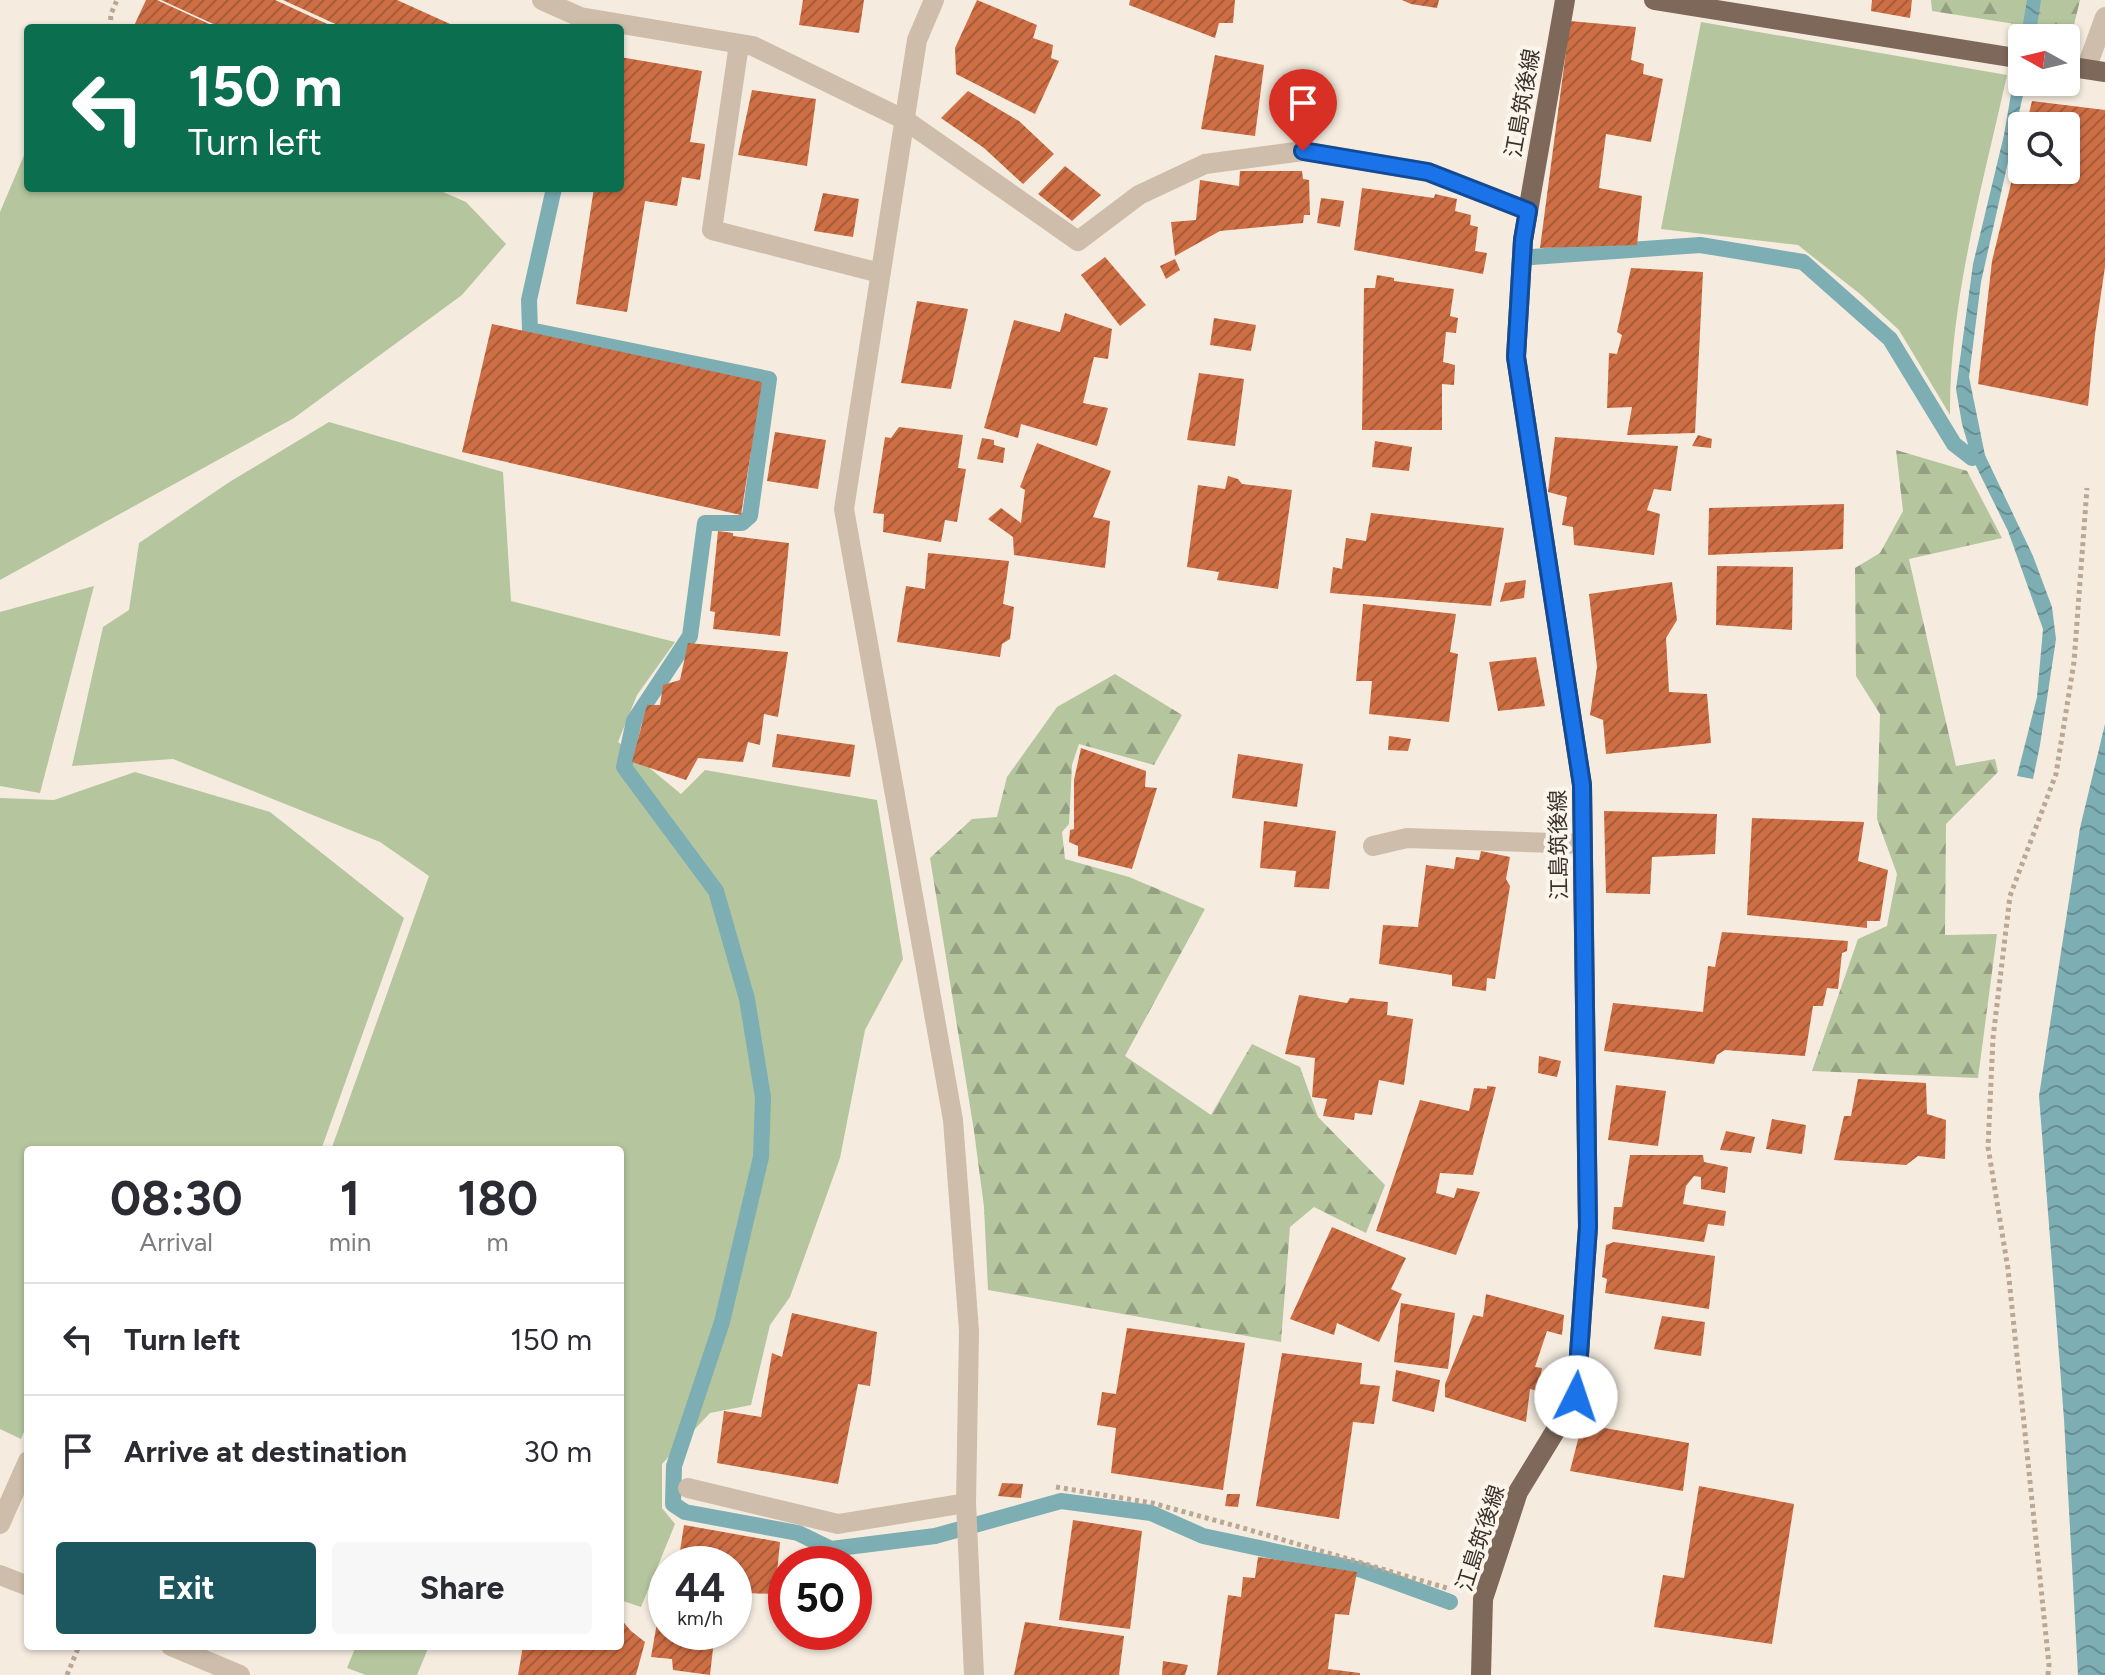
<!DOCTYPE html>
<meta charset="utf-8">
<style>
:root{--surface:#fff;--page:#f7f7f7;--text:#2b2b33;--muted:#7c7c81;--line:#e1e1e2;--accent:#1c5760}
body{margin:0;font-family:Figtree,"Noto Sans JP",sans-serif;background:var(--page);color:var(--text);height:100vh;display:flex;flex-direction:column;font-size:30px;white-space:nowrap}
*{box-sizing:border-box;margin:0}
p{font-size:26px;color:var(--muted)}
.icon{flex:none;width:44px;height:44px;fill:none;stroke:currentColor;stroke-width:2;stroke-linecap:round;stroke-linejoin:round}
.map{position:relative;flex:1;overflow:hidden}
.sheet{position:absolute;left:24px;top:1146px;width:600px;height:504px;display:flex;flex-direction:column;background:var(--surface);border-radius:8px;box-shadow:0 2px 6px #0004}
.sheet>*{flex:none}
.hud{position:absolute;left:24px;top:24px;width:600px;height:168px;border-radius:8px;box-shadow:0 2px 6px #0004;background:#0b6e4f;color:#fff;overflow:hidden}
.needle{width:52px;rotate:278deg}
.buttons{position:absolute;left:2008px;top:24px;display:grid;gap:16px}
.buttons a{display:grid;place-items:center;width:72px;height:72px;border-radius:8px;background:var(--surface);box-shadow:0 2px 6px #0004;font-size:40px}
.speed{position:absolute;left:648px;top:1546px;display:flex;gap:16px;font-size:40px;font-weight:700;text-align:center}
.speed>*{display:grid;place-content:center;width:104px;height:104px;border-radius:50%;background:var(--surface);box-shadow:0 2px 6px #0004;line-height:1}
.speed small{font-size:20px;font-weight:400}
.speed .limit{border:12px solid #d22;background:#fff;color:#111}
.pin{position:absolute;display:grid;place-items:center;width:68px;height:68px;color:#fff;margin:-82px -34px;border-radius:50% 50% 50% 0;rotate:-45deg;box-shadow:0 0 8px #0007}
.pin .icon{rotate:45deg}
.me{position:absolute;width:88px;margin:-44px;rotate:4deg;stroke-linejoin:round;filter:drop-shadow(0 0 6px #0008)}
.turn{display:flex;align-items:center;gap:28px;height:168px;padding:0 32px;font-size:36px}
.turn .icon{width:104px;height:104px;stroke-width:2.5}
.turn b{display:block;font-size:56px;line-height:68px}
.eta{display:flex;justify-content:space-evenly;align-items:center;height:136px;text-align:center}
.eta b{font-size:48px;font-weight:700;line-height:56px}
.button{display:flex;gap:16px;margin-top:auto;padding:16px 32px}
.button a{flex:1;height:92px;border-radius:8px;background:var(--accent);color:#fff;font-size:32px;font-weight:700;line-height:92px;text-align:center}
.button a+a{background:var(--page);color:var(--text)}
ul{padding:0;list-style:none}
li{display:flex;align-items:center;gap:24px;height:112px;padding:0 32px;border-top:2px solid var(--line)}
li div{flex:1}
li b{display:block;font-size:30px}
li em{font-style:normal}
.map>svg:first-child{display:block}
.grass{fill:#b5c59e}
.forest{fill:url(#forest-firs)}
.water{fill:url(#water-waves)}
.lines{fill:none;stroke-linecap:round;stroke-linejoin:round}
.stream{stroke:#7caeb4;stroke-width:16}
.building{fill:url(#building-hatch)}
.path{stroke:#baa794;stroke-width:5;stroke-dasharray:4 4;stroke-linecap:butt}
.minor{stroke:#cebdaa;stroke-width:20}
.major{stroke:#7e685a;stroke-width:20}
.route-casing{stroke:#114b97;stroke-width:20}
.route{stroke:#1a73e8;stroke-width:14}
.labels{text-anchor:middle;stroke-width:8;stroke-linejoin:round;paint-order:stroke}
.street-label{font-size:22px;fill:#3b302a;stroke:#fbf5ec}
</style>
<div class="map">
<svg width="2105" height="1675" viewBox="0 0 2105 1675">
<defs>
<pattern id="forest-firs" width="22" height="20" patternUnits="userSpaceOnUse" patternTransform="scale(2)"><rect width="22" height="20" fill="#b5c59e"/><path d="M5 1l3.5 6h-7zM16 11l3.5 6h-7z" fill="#94a081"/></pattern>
<pattern id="water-waves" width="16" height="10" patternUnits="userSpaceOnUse" patternTransform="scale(2)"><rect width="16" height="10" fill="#7caeb4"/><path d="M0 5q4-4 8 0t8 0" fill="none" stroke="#678e93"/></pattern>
<pattern id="building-hatch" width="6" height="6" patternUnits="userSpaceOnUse" patternTransform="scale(2)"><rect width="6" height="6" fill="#cd6e44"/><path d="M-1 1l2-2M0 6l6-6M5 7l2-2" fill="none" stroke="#a85b39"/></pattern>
</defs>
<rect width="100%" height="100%" fill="#f5ecdf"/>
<g class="grass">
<path d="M 1701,22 L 2007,75 C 1983,184 1949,303 1950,415 L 1899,330 L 1860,294 L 1798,245 L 1661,229 Z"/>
<path d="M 28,146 L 28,188 L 434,188 L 466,202 L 506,244 L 462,295 L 294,418 L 0,580 L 0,212 Z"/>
<path d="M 329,422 L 503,472 L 511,601 L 675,642 L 637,695 L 618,742 L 681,794 L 705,770 L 877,800 L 903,959 L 865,1030 L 840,1158 L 790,1297 L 770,1325 L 751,1405 L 710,1413 L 662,1464 L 662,1508 L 675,1524 L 641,1607 L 620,1600 L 620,1150 L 331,1150 L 429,876 L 380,842 L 173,759 L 72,766 L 103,627 L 129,610 L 139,543 L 231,481 Z"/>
<path d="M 94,586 L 40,793 L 0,786 L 0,612 Z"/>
<path d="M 135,772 L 270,812 L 404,918 L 321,1150 L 28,1150 L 28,1422 L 21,1439 L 0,1429 L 0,798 L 54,800 Z"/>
<path d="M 356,1646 L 429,1646 L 417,1675 L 366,1675 L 347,1668 Z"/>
</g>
<g class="forest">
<path d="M 1931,0 L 2080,0 L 2072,33 L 1932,11 Z"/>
<path d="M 1896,450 L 1967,471 L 2002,538 L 1909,559 L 1956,766 L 1995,759 L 1998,772 L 1946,824 L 1945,935 L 1997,934 L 1978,1078 L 1812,1071 L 1858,939 L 1887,926 L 1897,874 L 1877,819 L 1880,714 L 1856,676 L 1855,568 L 1880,553 L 1903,511 Z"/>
<path d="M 1115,674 L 1182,715 L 1154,765 L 1079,744 L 1072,765 L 1069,824 L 1062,832 L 1065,859 L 1129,877 L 1205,909 L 1125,1056 L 1211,1115 L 1252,1044 L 1300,1067 L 1318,1117 L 1385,1185 L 1366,1233 L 1314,1207 L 1290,1227 L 1281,1342 L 988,1290 L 984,1207 L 974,1131 L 930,858 L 972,819 L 997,817 L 1007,777 L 1057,707 Z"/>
</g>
<g class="water">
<path d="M 2027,0 L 2041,0 L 2035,38 L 2022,38 L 2022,82 L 2026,82 L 1981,282 L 1969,377 L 1985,455 L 2033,556 L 2052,607 L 2056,639 L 2040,745 L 2033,779 L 2017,776 L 2037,697 L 2043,629 L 2008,531 L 1972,458 L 1962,424 L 1956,389 L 1973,264 L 2004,135 Z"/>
<path d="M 2105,724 L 2105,1675 L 2078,1675 L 2064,1419 L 2039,1096 L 2080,828 Z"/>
</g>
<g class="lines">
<g class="stream">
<path d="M 554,188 L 529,300 L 530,330 L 769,379 L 750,516 L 742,523 L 705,523 L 690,636 L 634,721 L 624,767 L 716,891 L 747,999 L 763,1097 L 761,1157 L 722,1322 L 674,1466 L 673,1504 L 685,1512 L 798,1533 L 831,1549 L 935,1536 L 1061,1501 L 1151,1513 L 1203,1536 L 1362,1570 L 1450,1602"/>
<path d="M 1532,257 L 1700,245 L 1803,262 L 1890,339 L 1954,444 L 1972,458"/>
</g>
</g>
<g class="building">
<path d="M 146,0 L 157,0 L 218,28 L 133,28 Z"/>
<path d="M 161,0 L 275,0 L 336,28 L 222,28 Z"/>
<path d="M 283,0 L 397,0 L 459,28 L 344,28 Z"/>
<path d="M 803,0 L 864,0 L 859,33 L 799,25 Z"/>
<path d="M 977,0 L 1037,25 L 1033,38 L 1053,45 L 1051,58 L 1059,61 L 1035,114 L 956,74 L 955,48 Z"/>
<path d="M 1130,0 L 1235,0 L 1233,23 L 1219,23 L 1215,38 L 1129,5 Z"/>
<path d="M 1402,0 L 1439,0 L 1437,8 L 1411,4 Z"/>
<path d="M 1872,0 L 1912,0 L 1910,18 L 1871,11 Z"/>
<path d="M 1570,21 L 1636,27 L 1631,60 L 1644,64 L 1643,74 L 1663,79 L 1651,142 L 1606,134 L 1599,188 L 1642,196 L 1637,245 L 1540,248 Z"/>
<path d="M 1215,55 L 1264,65 L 1255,136 L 1201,129 Z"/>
<path d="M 620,57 L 702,71 L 690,142 L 705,144 L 700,180 L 682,177 L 677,206 L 645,201 L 627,312 L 576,304 L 594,188 L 620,188 Z"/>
<path d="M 752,90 L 816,99 L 807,166 L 738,155 Z"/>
<path d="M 968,91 L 1019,121 L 1054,154 L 1023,184 L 984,148 L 941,118 Z"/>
<path d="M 2032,101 L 2105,110 L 2105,267 L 2095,334 L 2088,406 L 1978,384 L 1992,261 L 2021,143 L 2022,170 L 2066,170 L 2066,126 L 2026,126 Z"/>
<path d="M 1065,166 L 1101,195 L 1072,221 L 1038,194 Z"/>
<path d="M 1240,171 L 1302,171 L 1303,179 L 1309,180 L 1310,215 L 1304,215 L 1303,223 L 1220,231 L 1175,256 L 1171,222 L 1196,220 L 1200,180 L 1239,186 Z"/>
<path d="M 1362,188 L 1434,198 L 1435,194 L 1457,199 L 1455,211 L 1471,215 L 1470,225 L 1478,227 L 1475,251 L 1487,253 L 1483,274 L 1354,250 Z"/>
<path d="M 823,193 L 859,199 L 853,237 L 814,231 Z"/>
<path d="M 1321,198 L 1344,201 L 1340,227 L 1317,223 Z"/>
<path d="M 1105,257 L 1146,305 L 1120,326 L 1081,275 Z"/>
<path d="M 1175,259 L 1180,270 L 1166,279 L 1160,266 Z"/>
<path d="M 1631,268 L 1703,272 L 1695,433 L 1627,435 L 1632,407 L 1607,408 L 1609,353 L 1617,354 L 1622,335 L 1617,332 Z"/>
<path d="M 1377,275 L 1394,278 L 1394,281 L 1454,289 L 1450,316 L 1458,318 L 1456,333 L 1446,332 L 1443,362 L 1455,365 L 1454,385 L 1442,384 L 1442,430 L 1362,430 L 1364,288 L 1375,288 Z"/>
<path d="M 917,301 L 968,309 L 951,389 L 901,383 Z"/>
<path d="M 1065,313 L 1112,329 L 1108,359 L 1094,357 L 1083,403 L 1108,408 L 1097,446 L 1021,424 L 1018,438 L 984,428 L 1014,320 L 1060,332 Z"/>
<path d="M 1214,318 L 1256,325 L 1251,351 L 1210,345 Z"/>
<path d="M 492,324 L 762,382 L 741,515 L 462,452 Z"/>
<path d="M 1199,373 L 1244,379 L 1235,446 L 1187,440 Z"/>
<path d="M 899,427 L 963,435 L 958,468 L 966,469 L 957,522 L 945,520 L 941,542 L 883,532 L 884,514 L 873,513 L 885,437 L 891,438 Z"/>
<path d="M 775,432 L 826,440 L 818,489 L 767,481 Z"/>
<path d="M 1698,435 L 1712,439 L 1711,448 L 1692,446 Z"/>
<path d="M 1555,437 L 1678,446 L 1671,491 L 1654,489 L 1647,510 L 1660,514 L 1654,555 L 1574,545 L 1573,527 L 1562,525 L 1567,497 L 1548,492 Z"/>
<path d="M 982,438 L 994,440 L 994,445 L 1005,448 L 1003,463 L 977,459 Z"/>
<path d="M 1375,441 L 1412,447 L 1409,471 L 1372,467 Z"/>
<path d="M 1037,443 L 1111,471 L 1093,517 L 1110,521 L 1105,568 L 1014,555 L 1013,537 L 988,519 L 1001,508 L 1021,523 L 1025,490 L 1020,487 Z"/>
<path d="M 1228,476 L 1238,479 L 1242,484 L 1292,490 L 1278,589 L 1217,580 L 1219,572 L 1187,567 L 1198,485 L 1225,489 Z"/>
<path d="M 1844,504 L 1843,549 L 1708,555 L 1709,508 Z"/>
<path d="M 1371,513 L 1504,528 L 1491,606 L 1330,593 L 1333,567 L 1342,569 L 1346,538 L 1366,541 Z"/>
<path d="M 718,531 L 733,533 L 733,536 L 789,543 L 780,636 L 713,629 L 715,612 L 710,611 Z"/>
<path d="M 928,553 L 1009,561 L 1003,604 L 1014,607 L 1010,639 L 1002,644 L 1000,657 L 897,642 L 906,586 L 925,589 Z"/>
<path d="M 1717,566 L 1793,567 L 1792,630 L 1716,625 Z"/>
<path d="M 1526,580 L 1524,598 L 1500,602 L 1505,583 Z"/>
<path d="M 1672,582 L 1677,620 L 1666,638 L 1669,692 L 1707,694 L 1711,743 L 1606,754 L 1603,720 L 1590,715 L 1597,667 L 1589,594 Z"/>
<path d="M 1363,604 L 1456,614 L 1450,652 L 1458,654 L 1449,722 L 1369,714 L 1372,681 L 1356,681 Z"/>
<path d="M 688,643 L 788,652 L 778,717 L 764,714 L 760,745 L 748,742 L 743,762 L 698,758 L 686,780 L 632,762 L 647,705 L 660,705 L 663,685 L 680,680 Z"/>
<path d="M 1536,657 L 1545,706 L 1498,711 L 1489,662 Z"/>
<path d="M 777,734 L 855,745 L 850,777 L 772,767 Z"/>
<path d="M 1389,736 L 1411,739 L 1408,751 L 1388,750 Z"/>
<path d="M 1081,748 L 1146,771 L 1145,787 L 1157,788 L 1132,869 L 1078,856 L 1078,846 L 1069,842 L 1070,830 L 1074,829 L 1074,780 Z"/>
<path d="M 1238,754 L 1303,764 L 1297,807 L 1232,798 Z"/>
<path d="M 1604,811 L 1717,814 L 1715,854 L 1652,857 L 1650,894 L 1606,893 Z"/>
<path d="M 1752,818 L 1864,822 L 1858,861 L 1888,870 L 1880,921 L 1867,921 L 1867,928 L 1747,915 Z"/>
<path d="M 1264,821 L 1336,831 L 1329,889 L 1294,887 L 1296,871 L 1260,868 Z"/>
<path d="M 1481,851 L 1510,857 L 1506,879 L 1510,886 L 1495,979 L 1487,978 L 1486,991 L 1452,986 L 1452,975 L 1379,964 L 1383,925 L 1418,927 L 1426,865 L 1454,869 L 1456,857 L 1479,860 Z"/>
<path d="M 1722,932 L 1848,941 L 1847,951 L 1842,953 L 1838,989 L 1827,988 L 1823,1006 L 1813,1006 L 1805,1056 L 1725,1050 L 1717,1055 L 1714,1064 L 1604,1051 L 1613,1003 L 1703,1012 L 1708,966 L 1715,967 Z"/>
<path d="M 1299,995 L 1347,1003 L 1350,998 L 1388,1002 L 1387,1015 L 1413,1019 L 1404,1085 L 1379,1080 L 1372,1115 L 1355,1113 L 1354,1120 L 1323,1116 L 1327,1099 L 1312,1097 L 1315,1058 L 1285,1054 Z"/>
<path d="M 1539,1056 L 1561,1061 L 1557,1077 L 1538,1073 Z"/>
<path d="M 1858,1079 L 1926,1083 L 1927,1114 L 1946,1120 L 1945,1159 L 1918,1156 L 1906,1165 L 1834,1160 L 1844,1116 L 1851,1116 Z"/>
<path d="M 1616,1085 L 1666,1091 L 1658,1146 L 1608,1140 Z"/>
<path d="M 1487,1086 L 1496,1087 L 1473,1175 L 1440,1173 L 1436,1193 L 1454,1198 L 1457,1188 L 1480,1192 L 1456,1255 L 1376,1231 L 1420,1100 L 1469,1111 L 1474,1088 L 1487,1089 Z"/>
<path d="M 1772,1119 L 1806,1125 L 1802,1154 L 1766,1149 Z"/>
<path d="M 1726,1131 L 1755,1137 L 1751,1153 L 1720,1150 Z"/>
<path d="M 1630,1155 L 1703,1155 L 1704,1162 L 1728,1167 L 1725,1193 L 1701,1189 L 1701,1177 L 1694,1176 L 1686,1186 L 1683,1204 L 1726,1211 L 1724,1226 L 1708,1224 L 1704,1242 L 1612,1229 L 1614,1207 L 1622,1207 Z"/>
<path d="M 1332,1227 L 1406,1258 L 1391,1289 L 1402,1294 L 1379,1342 L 1337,1323 L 1334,1335 L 1290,1319 Z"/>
<path d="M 1614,1242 L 1715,1256 L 1709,1309 L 1605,1293 L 1607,1279 L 1602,1277 L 1606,1245 Z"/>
<path d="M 1486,1294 L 1564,1315 L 1562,1335 L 1547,1331 L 1535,1367 L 1542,1368 L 1538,1391 L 1530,1389 L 1526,1422 L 1445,1397 L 1445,1384 L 1473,1315 L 1483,1317 Z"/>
<path d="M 1401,1303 L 1455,1313 L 1448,1369 L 1394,1362 Z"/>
<path d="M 792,1313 L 877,1332 L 870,1386 L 858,1384 L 838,1484 L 717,1463 L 724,1411 L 761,1417 L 772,1353 L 782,1357 Z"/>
<path d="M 1662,1316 L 1705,1322 L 1701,1356 L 1654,1349 Z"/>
<path d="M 1127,1328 L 1245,1343 L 1223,1490 L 1111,1473 L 1116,1428 L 1097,1425 L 1102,1392 L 1116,1394 Z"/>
<path d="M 1282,1353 L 1362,1363 L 1360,1384 L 1380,1386 L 1374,1424 L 1353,1422 L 1339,1519 L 1256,1506 Z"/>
<path d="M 1396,1370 L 1440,1380 L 1434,1412 L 1392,1401 Z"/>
<path d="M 1582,1424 L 1689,1443 L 1683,1491 L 1570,1471 Z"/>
<path d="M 1002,1483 L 1023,1484 L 1021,1498 L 998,1496 Z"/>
<path d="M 1699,1486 L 1794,1504 L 1772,1644 L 1654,1627 L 1663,1575 L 1684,1578 Z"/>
<path d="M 1227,1494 L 1240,1494 L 1238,1507 L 1225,1506 Z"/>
<path d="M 1073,1520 L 1142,1531 L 1130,1629 L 1059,1620 Z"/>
<path d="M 684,1525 L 780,1542 L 775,1594 L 744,1593 L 739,1611 L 734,1611 L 734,1564 L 678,1564 Z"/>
<path d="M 1258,1557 L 1357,1572 L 1349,1615 L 1335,1614 L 1328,1669 L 1360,1673 L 1360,1675 L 1217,1675 L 1228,1595 L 1241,1597 L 1243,1577 L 1255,1578 Z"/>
<path d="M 664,1583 L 666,1583 L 666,1632 L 726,1632 L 724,1640 L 714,1640 L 710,1675 L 673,1670 L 672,1659 L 651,1657 Z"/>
<path d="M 620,1618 L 631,1631 L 645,1642 L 636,1675 L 518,1675 L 523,1646 L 620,1646 Z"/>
<path d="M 1025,1622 L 1124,1636 L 1119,1675 L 1014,1675 Z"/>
<path d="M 1163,1661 L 1188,1665 L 1185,1675 L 1162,1675 Z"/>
</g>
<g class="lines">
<g class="path">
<path d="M 110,28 L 111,14 L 117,0"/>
<path d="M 1056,1487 L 1152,1503 L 1243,1528 L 1450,1589"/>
<path d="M 67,1675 L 79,1646"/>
<path d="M 2048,1675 L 2049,1665 L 2008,1269 L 1988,1147 L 1993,1038 L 2010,896 L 2056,774 L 2074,662 L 2087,488"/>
</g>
<g class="minor">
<path d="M 542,0 L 580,17 L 753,46 L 905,120 L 1078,241 L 1139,195 L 1205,164 L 1303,151 L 1428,172 L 1528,211"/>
<path d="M 934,0 L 917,40 L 844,509 L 953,1120 L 969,1331 L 966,1503 L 974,1675"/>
<path d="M 739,44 L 712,230 L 880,273"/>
<path d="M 2086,69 L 2105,17"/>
<path d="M 1373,846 L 1407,838 L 1583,844"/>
<path d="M 688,1488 L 838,1524 L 966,1503"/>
<path d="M 0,1524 L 28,1461"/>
<path d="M 0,1575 L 28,1586"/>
<path d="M 171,1646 L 240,1675"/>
</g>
<g class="major">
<path d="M 1654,0 L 2022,59"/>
<path d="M 2066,66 L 2105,72"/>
<path d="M 1481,1675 L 1483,1599 L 1518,1492 L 1576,1397 L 1588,1227 L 1582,785 L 1516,357 L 1523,240 L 1565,0"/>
</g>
</g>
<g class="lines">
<defs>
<path id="route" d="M 1303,151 L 1428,172 L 1528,211 L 1523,240 L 1516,357 L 1582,785 L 1588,1227 L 1576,1397"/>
</defs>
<use href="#route" class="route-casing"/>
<use href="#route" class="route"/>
</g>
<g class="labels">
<g class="street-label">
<text transform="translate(1522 103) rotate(-80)" y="8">江島筑後線</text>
<text transform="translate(1558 845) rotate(-91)" y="8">江島筑後線</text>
<text transform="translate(1480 1538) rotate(-72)" y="8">江島筑後線</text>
</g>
</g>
</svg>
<div class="buttons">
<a><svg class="needle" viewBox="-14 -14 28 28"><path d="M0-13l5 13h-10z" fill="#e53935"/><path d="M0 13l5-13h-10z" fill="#7c7c81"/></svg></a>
<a><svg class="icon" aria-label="search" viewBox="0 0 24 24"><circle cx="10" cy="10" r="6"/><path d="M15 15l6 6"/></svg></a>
</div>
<div class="speed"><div>44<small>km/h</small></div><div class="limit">50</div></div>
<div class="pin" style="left:1303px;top:151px;background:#d93025"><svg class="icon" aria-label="arrive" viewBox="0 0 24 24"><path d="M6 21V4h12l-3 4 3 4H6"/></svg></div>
<svg class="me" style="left:1576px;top:1397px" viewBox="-20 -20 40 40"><circle r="19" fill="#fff"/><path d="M0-13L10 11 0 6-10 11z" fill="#1a73e8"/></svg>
<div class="hud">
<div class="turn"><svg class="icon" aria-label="left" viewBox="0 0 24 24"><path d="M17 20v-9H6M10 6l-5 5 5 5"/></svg><div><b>150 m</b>Turn left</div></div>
</div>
<section class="sheet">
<div class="eta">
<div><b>08:30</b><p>Arrival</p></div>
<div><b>1</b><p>min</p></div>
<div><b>180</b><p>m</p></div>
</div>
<ul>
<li><svg class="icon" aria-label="left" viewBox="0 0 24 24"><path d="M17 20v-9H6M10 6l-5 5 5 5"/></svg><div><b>Turn left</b></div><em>150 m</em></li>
<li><svg class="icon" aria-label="arrive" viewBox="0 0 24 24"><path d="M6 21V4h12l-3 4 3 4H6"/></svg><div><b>Arrive at destination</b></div><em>30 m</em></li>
</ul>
<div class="button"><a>Exit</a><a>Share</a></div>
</section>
</div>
